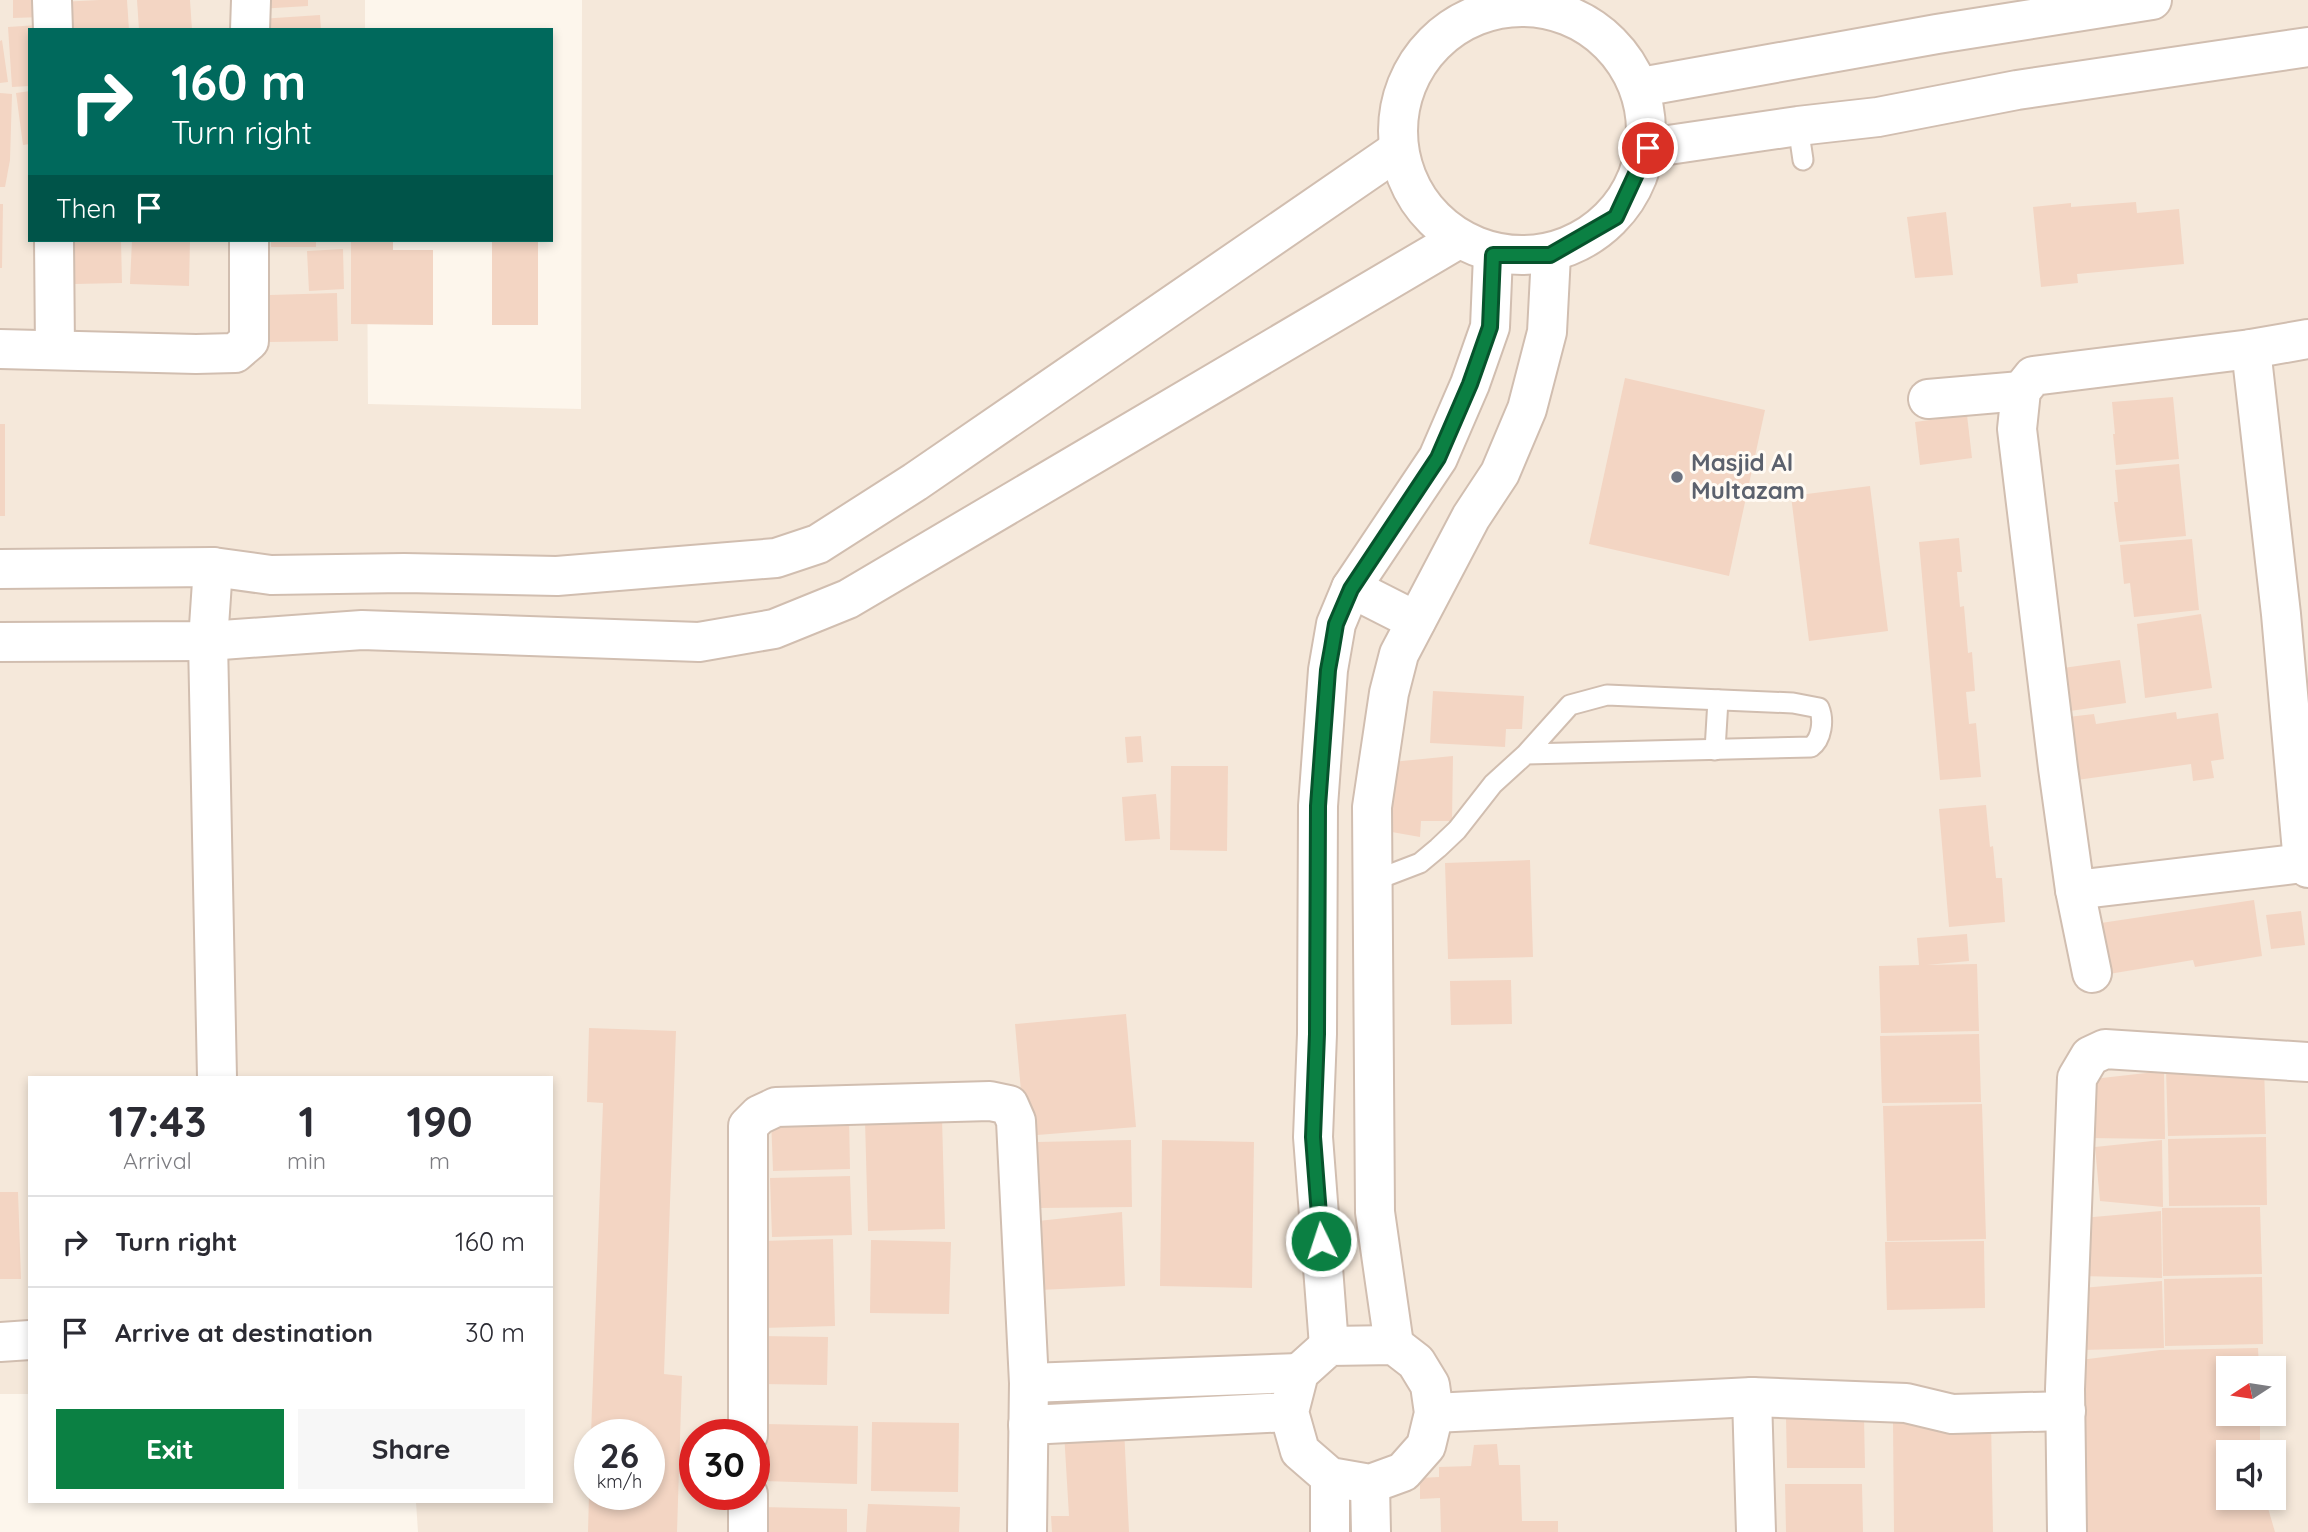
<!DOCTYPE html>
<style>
:root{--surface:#fff;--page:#f7f7f7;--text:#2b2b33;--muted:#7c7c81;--line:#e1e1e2;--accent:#0b8043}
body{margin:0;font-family:Quicksand,sans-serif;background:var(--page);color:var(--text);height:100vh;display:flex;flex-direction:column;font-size:26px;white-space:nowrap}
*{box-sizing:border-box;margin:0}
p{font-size:23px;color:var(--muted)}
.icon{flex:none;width:38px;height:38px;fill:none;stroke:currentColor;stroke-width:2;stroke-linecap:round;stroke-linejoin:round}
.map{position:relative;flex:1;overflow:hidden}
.drawer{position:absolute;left:28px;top:1076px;width:525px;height:427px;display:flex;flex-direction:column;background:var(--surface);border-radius:0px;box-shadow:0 4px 10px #0003}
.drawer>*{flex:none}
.guide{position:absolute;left:28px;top:28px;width:525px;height:214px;border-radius:0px;box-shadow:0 4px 10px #0003;background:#00695c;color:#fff;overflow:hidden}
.needle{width:46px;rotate:258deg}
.buttons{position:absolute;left:2216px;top:1356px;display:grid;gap:14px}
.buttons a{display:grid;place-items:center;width:70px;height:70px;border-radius:0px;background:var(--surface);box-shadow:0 4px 10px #0003;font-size:35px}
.speed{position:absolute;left:574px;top:1419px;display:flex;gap:14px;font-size:35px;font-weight:700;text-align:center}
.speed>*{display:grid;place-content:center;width:91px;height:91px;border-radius:50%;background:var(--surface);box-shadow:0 4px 10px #0003;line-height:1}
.speed small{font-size:18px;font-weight:400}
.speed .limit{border:10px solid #d22;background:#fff;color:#111}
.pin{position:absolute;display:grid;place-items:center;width:60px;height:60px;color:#fff;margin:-30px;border:4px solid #fff;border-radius:50%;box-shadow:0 2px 7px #0007}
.me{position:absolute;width:77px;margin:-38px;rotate:356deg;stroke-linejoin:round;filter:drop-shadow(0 0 5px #0008)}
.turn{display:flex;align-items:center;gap:24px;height:147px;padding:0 28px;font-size:32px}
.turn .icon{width:91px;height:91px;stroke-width:2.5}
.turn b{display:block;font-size:49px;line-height:60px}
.then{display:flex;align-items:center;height:66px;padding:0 28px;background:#0003;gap:14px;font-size:26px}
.eta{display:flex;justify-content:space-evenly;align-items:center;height:119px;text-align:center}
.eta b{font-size:42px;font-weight:700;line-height:49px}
.button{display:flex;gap:14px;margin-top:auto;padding:14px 28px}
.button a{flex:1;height:80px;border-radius:0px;background:var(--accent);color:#fff;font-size:28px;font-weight:700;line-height:80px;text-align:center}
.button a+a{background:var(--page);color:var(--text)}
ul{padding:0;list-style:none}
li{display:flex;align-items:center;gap:21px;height:91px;padding:0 28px;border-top:2px solid var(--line)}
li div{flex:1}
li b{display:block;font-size:26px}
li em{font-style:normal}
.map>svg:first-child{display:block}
.residential{fill:#f5e8da;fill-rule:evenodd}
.building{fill:#f3d5c3}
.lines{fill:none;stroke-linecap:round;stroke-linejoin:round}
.lane-casing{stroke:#d1beb0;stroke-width:23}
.street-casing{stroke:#d1beb0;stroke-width:42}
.lane{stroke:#fff;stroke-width:19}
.street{stroke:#fff;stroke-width:38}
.route-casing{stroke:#07532c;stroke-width:18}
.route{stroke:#0b8043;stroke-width:12}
.worship-dot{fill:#6b7280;stroke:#fffaf3;stroke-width:2.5}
.labels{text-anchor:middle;stroke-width:6;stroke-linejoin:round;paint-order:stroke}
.worship-label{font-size:24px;font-weight:bold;fill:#5b616d;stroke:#fffaf3;text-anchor:start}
</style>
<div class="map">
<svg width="2308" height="1532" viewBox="0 0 2308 1532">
<rect width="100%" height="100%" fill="#fdf6ec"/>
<path class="residential" d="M 0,0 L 365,0 L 365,30 L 30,30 L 30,240 L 367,240 L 368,404 L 581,409 L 582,0 L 2308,0 L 2308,1532 L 418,1532 L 416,1502 L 551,1502 L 551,1078 L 30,1078 L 30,1394 L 0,1394 ZM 2228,1368 L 2273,1368 L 2273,1414 L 2228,1414 ZM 590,1435 L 649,1435 L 649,1494 L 590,1494 ZM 695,1435 L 754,1435 L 754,1494 L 695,1494 ZM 2228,1452 L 2273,1452 L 2273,1498 L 2228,1498 Z"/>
<g class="building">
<path d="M 13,0 L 42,0 L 42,17 L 13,18 Z"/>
<path d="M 99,0 L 127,0 L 129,30 L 61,30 L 60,2 Z"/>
<path d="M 137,0 L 190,0 L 192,30 L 139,30 Z"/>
<path d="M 258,0 L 308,0 L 308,6 L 258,9 Z"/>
<path d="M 320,15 L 321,30 L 261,30 L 260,19 Z"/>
<path d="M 38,25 L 38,30 L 30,30 L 30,86 L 12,87 L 8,27 Z"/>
<path d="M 2,40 L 8,82 L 0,83 L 0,41 Z"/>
<path d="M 30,91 L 30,144 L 23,145 L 16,93 Z"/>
<path d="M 0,93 L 12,94 L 10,160 L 5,187 L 0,187 Z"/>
<path d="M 2136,202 L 2137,213 L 2179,209 L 2184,264 L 2077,274 L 2078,283 L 2041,287 L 2033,207 L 2071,203 L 2071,207 Z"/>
<path d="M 0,204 L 3,204 L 2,268 L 0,268 Z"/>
<path d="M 1946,212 L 1953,275 L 1915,278 L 1907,217 Z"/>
<path d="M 75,240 L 121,240 L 122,283 L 75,284 Z"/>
<path d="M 132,240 L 190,240 L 189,286 L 130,284 Z"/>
<rect x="271" y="240" width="45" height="7"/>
<path d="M 351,240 L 393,240 L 393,250 L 433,250 L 433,325 L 351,324 Z"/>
<rect x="492" y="240" width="46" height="85"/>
<path d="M 343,249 L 344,289 L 309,291 L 307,251 Z"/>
<path d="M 337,293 L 338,341 L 270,342 L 270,295 Z"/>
<path d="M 1625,378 L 1765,410 L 1729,576 L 1589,544 Z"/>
<path d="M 2173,397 L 2179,459 L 2116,465 L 2113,434 L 2115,434 L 2112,402 Z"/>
<path d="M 1967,415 L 1972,458 L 1920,465 L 1915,422 Z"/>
<rect x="0" y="424" width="5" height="92"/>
<path d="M 2179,464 L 2186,536 L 2119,542 L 2114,502 L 2118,502 L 2115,470 Z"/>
<path d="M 1870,486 L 1888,631 L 1809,641 L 1791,496 Z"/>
<path d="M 1959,538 L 1962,572 L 1957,572 L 1960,607 L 1964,606 L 1968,653 L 1972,652 L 1975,691 L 1966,692 L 1969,724 L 1976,723 L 1981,777 L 1940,780 L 1919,542 Z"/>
<path d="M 2192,539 L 2199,610 L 2134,617 L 2130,583 L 2124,584 L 2120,545 Z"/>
<path d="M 2201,614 L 2212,688 L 2145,698 L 2137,624 Z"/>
<path d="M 2120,660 L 2126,703 L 2063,712 L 2056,669 Z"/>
<path d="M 1433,691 L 1524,696 L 1522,729 L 1506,729 L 1505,747 L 1430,743 Z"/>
<path d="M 2176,712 L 2177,719 L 2218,713 L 2224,759 L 2211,761 L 2214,778 L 2193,781 L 2191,764 L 2077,780 L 2068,717 L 2094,714 L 2096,724 Z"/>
<path d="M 1141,736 L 1143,762 L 1127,763 L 1125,737 Z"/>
<path d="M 1453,756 L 1452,821 L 1421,821 L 1420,837 L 1386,831 L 1392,762 Z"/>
<path d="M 1171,766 L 1228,766 L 1227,851 L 1170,850 Z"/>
<path d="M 1156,794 L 1160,839 L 1125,841 L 1122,797 Z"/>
<path d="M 1986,805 L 1990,847 L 1993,846 L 1996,878 L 2002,878 L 2005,922 L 1949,927 L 1939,809 Z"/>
<path d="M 1530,860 L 1533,957 L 1448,959 L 1445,863 Z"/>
<path d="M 2254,900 L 2262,956 L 2195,967 L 2193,960 L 2109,974 L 2101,923 Z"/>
<path d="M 2301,911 L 2305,945 L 2271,949 L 2266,915 Z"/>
<path d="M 1967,934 L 1969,961 L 1927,965 L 1977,964 L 1979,1031 L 1881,1033 L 1879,966 L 1919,965 L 1917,938 Z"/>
<path d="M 1511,980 L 1512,1024 L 1451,1025 L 1450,981 Z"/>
<path d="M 1126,1014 L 1136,1127 L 1025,1136 L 1015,1024 Z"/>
<path d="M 589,1028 L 676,1031 L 664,1374 L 682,1376 L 677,1532 L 588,1532 L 589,1494 L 649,1494 L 649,1435 L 591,1435 L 603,1103 L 587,1102 Z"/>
<path d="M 1979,1034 L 1981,1102 L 1882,1103 L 1880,1036 Z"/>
<path d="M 2264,1066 L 2266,1134 L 2168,1136 L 2166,1069 Z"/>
<path d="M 2164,1071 L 2165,1139 L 2087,1138 L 2084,1080 Z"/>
<path d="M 1982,1104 L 1986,1239 L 1887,1241 L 1883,1106 Z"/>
<path d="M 849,1116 L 850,1169 L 773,1171 L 771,1118 Z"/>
<path d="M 942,1118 L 945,1229 L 868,1231 L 865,1120 Z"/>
<path d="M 2266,1137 L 2267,1205 L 2169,1206 L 2168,1139 Z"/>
<path d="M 1131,1140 L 1132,1207 L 1039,1208 L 1038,1142 Z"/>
<path d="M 1162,1140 L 1254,1142 L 1252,1288 L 1160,1286 Z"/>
<path d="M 2162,1140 L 2163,1207 L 2100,1201 L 2095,1147 Z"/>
<path d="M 850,1176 L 852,1235 L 772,1237 L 770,1178 Z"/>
<path d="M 0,1192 L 18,1192 L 21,1279 L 0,1279 Z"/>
<path d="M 2260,1207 L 2262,1274 L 2163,1276 L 2162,1208 Z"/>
<path d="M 2161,1211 L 2162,1278 L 2081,1276 L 2082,1218 Z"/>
<path d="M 1122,1212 L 1125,1286 L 1039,1290 L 1038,1221 Z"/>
<path d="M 833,1239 L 835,1326 L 762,1328 L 760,1241 Z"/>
<path d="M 871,1240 L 951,1242 L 949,1314 L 870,1313 Z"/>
<path d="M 1984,1241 L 1985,1308 L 1887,1310 L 1885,1242 Z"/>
<path d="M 2262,1277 L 2263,1344 L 2165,1346 L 2164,1279 Z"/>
<path d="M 2162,1281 L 2164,1348 L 2081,1350 L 2082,1288 Z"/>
<path d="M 761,1336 L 828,1337 L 827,1385 L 760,1384 Z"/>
<path d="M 2258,1348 L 2259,1368 L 2228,1368 L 2228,1414 L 2260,1414 L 2260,1452 L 2228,1452 L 2228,1498 L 2265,1498 L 2275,1532 L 2086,1532 L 2080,1360 L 2160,1350 Z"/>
<path d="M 1864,1417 L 1865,1468 L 1787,1468 L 1786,1418 Z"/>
<path d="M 1991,1420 L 1993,1532 L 1894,1532 L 1893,1422 Z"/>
<path d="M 872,1422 L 959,1423 L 958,1492 L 871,1491 Z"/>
<path d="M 766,1424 L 858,1426 L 857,1484 L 764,1481 Z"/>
<path d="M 1124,1428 L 1129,1532 L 1052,1532 L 1051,1516 L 1069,1516 L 1064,1432 Z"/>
<path d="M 1497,1444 L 1499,1465 L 1520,1465 L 1522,1521 L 1558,1521 L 1558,1532 L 1441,1532 L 1440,1498 L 1420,1499 L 1420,1478 L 1439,1477 L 1439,1467 L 1471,1466 L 1474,1445 Z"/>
<path d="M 1785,1484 L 1862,1484 L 1863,1532 L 1786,1532 Z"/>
<path d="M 868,1504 L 960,1507 L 959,1532 L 866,1532 Z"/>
<path d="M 762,1507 L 847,1509 L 847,1532 L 761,1532 Z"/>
</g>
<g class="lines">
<defs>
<g id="lane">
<path d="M 1798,126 L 1803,160"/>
<path d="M 1715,750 L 1718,700"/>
<path d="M 1373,881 L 1420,863 L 1438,848 L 1457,830 L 1493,784 L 1526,754 L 1570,705 L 1607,695 L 1793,703 L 1819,708 C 1824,720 1822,739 1811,747 L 1526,754"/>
</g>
<g id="street">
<path d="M 52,0 L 53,30"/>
<circle cx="1522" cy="131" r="124"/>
<path d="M 250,30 L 251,0"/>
<path d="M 1641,87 L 1937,34 L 2152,0"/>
<path d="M 1648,148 L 1798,126 L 1878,117 L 2017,90 L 2308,47"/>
<path d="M 54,240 L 55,349"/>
<path d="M 2308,339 L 2251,349 L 2033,376 L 2021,391 L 2017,429 L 2058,768 L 2075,890 L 2303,863 L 2308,868"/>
<path d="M 0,349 L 196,354 L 235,353 L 249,341 L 249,240"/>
<path d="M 2251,349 L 2281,614 L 2303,863"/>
<path d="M 1928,399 L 2021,391"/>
<path d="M 213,567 L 208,641 L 217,1078"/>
<path d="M 0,569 L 213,567 L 271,575 L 404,573 L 557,576 L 776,558 L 818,544 L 915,482 L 1398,150"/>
<path d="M 1351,588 L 1416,621"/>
<path d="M 0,642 L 208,641 L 362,630 L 699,642 L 774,629 L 848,599 L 1457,240"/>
<path d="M 2075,890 L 2092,973"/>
<path d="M 0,1342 L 30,1340"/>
<path d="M 1394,1345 L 1375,1212 L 1372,807 L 1389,693 L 1399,654 L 1471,517 L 1500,473 L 1527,409 L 1547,332 L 1551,255"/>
<path d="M 1394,1345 L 1416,1362 L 1430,1385 L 1434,1413 L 1426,1446 L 1403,1472 L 1370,1484 L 1330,1477 L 1300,1451 L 1289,1412 L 1299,1373 L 1329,1346 Z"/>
<path d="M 1329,1346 L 1313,1137 L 1317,1034 L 1318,806 L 1328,670 L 1336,624 L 1351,588 L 1438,458 L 1470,384 L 1490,327 L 1493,255"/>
<path d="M 1029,1383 L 1299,1373"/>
<path d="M 1752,1397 L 1756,1532"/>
<path d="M 1434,1413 L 1752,1397 L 1906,1403 L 1952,1414 L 2066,1411"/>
<path d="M 1028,1425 L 1289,1412"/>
<path d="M 748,1435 L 748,1126 L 759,1115 L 776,1107 L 990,1101 L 1009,1105 L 1016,1121 L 1029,1383 L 1027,1532"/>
<path d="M 1370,1484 L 1371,1532"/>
<path d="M 748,1494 L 748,1532"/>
<path d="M 1330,1532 L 1330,1477"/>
<path d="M 2067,1532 L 2065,1389 L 2077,1078 L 2090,1056 L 2105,1049 L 2308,1062"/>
</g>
</defs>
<use href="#lane" class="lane-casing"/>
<use href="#street" class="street-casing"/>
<use href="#lane" class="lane"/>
<use href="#street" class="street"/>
</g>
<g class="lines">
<defs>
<path id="route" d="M 1321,1241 L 1313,1137 L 1317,1034 L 1318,806 L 1328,670 L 1332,648 L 1336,624 L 1351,589 L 1438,458 L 1470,384 L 1490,327 L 1493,255 L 1550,255 L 1616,217 L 1648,148"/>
</defs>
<use href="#route" class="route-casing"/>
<use href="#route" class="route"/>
</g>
<circle class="worship-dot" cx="1677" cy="477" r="7"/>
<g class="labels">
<g class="worship-label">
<text x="1691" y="471">Masjid Al<tspan x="1691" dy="28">Multazam</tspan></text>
</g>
</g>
</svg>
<div class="buttons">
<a><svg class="needle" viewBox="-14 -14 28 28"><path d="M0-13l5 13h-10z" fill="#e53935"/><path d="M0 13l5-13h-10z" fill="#7c7c81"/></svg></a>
<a><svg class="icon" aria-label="sound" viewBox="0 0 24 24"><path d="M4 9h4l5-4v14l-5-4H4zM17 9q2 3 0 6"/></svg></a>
</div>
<div class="speed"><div>26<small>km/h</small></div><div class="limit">30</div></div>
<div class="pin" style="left:1648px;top:148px;background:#d93025"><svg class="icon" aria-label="arrive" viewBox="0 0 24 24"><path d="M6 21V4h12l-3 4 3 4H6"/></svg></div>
<svg class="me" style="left:1321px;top:1241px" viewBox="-20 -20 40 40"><circle r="17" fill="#0b8043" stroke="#fff" stroke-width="3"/><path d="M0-11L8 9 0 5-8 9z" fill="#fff"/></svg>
<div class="guide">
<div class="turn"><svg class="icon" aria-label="right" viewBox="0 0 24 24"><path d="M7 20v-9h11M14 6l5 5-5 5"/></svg><div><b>160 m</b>Turn right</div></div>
<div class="then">Then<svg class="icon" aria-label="arrive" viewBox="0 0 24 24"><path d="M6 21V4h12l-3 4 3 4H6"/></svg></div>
</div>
<section class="drawer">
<div class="eta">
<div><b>17:43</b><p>Arrival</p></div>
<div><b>1</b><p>min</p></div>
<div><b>190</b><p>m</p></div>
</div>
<ul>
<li><svg class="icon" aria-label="right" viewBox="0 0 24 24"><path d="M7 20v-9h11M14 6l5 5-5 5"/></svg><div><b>Turn right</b></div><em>160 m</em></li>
<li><svg class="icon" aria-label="arrive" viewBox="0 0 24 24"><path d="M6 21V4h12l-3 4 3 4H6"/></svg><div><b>Arrive at destination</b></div><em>30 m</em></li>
</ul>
<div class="button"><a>Exit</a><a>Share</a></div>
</section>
</div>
